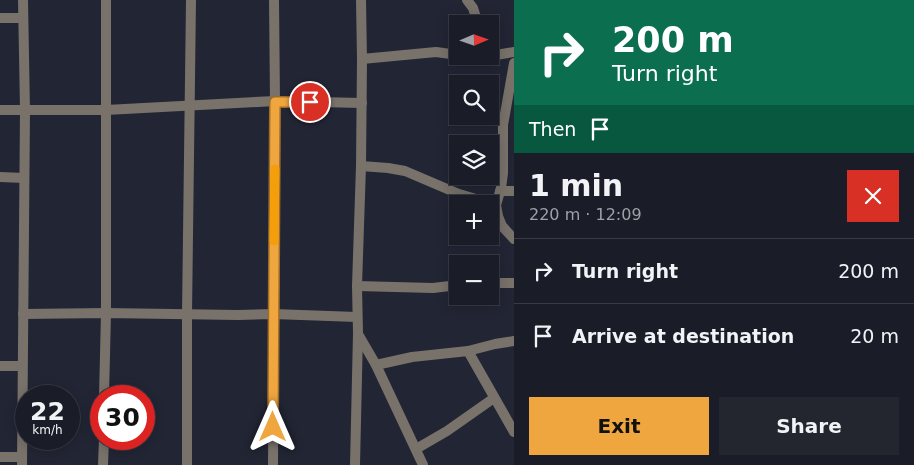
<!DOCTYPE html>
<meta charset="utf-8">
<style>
:root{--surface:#1a1c27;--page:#23252f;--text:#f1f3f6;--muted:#9fa1a7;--line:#383a44;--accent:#f0a63f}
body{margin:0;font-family:"DejaVu Sans",sans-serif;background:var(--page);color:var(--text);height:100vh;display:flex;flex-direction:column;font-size:19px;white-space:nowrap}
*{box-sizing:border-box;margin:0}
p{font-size:16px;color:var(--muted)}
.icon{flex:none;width:28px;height:28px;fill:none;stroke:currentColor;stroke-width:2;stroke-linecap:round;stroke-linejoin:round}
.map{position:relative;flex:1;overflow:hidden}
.details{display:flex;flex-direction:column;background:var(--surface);width:400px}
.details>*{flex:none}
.hud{background:#0b6e4f;color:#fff;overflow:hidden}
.needle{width:32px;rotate:88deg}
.controls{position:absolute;left:449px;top:15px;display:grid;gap:10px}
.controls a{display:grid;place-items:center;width:50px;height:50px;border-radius:0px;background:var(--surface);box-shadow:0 2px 12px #0003,0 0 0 1px var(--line);font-size:25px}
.speed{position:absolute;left:15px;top:385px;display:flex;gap:10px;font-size:25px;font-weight:700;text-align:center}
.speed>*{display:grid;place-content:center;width:65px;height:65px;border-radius:50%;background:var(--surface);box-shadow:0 2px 12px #0003,0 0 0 1px var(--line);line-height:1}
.speed small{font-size:12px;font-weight:400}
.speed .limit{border:8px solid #d22;background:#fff;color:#111}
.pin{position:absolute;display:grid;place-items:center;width:42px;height:42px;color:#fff;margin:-21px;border:2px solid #fff;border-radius:50%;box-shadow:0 1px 5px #0007}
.me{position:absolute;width:55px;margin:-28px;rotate:0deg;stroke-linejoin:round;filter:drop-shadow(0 0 4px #0008)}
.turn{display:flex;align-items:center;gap:18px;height:105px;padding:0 15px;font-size:22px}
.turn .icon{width:65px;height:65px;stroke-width:2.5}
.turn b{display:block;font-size:35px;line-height:42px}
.then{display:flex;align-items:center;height:48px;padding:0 15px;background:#0003;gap:10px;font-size:19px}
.round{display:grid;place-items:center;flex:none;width:52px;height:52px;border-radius:0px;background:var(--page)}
.head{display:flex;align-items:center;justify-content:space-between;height:85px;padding:0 15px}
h1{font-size:30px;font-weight:600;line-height:38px}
.primary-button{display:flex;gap:10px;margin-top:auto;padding:10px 15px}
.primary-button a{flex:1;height:58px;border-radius:0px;background:var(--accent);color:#111;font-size:20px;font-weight:600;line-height:58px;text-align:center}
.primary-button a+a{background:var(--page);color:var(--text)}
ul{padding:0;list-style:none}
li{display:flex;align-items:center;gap:15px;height:65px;padding:0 15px;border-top:1px solid var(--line)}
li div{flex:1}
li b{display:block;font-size:19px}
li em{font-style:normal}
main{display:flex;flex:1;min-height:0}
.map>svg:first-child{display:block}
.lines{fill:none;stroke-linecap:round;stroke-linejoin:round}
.street{stroke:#78726b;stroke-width:10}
.route-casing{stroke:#9c6c29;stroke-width:12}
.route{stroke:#f0a63f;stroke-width:9}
.slow{stroke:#f59e0b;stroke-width:9}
</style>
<main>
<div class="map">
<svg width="514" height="465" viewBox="0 0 514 465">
<rect width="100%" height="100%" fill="#222534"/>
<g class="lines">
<g class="street">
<path d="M 467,0 L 473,8 L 478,24"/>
<path d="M 0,18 L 23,18"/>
<path d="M 467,56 L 483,56"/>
<path d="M 490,56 L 514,52"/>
<path d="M 362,59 L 436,52 L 458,55"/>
<path d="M 514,63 L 503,125 L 503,173 L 501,188 L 496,205 L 498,216 L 502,226 L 514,239"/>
<path d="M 0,110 L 106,110 L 275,101 L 362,103"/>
<path d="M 361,166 L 388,168 L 405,171 L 459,194 L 496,205"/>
<path d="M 0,177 L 24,178"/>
<path d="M 500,191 L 514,191"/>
<path d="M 490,283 L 514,283"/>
<path d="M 357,286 L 433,288 L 458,285"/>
<path d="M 23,314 L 106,313 L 238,315 L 273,314 L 357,317"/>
<path d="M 358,334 L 376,365 L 423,465"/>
<path d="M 468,351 L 514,432"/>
<path d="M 376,365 L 412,357 L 468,351 L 495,344 L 514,341"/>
<path d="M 0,366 L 22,366"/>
<path d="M 104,396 L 106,313 L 106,0"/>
<path d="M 416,449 L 447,431 L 494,398"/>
<path d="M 0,457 L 22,457"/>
<path d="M 22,465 L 25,110 L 23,0"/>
<path d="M 103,465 L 104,439"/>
<path d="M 187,465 L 187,314 L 191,0"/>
<path d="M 273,465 L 275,101 L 274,0"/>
<path d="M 355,465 L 358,333 L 357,286 L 361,166 L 362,59 L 361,0"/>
</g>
</g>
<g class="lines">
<defs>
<path id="route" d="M 273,427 L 275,102 L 310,102"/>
</defs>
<use href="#route" class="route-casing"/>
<use href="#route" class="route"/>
<path class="slow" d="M 274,241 L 275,169"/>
</g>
</svg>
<div class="controls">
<a><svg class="needle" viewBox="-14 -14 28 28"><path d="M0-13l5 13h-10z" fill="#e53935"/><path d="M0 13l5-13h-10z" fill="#9fa1a7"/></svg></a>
<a><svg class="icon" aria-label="search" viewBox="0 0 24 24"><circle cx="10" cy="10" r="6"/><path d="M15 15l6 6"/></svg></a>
<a><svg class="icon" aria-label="layers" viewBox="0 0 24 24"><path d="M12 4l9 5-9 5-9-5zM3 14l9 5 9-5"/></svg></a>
<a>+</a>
<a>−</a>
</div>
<div class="speed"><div>22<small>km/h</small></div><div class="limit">30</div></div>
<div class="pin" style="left:310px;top:102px;background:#d93025"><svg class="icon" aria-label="arrive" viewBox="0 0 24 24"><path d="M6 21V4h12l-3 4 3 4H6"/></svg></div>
<svg class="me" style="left:273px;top:427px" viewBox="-20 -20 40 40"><path d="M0-17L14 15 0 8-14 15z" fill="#f0a63f" stroke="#fff" stroke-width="4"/></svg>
</div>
<section class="details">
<div class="hud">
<div class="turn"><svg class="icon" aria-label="right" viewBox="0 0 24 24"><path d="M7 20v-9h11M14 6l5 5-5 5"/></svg><div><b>200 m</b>Turn right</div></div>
<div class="then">Then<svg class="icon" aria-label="arrive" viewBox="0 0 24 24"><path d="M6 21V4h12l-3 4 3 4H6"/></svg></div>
</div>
<div class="head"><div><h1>1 min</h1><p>220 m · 12:09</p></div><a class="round" style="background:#d93025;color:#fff"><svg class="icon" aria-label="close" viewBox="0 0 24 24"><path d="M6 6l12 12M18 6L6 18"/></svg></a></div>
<ul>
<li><svg class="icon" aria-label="right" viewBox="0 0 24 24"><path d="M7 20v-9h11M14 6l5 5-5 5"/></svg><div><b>Turn right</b></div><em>200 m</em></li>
<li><svg class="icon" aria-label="arrive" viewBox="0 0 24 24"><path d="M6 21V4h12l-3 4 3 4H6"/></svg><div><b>Arrive at destination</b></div><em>20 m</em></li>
</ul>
<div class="primary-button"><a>Exit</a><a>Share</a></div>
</section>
</main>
